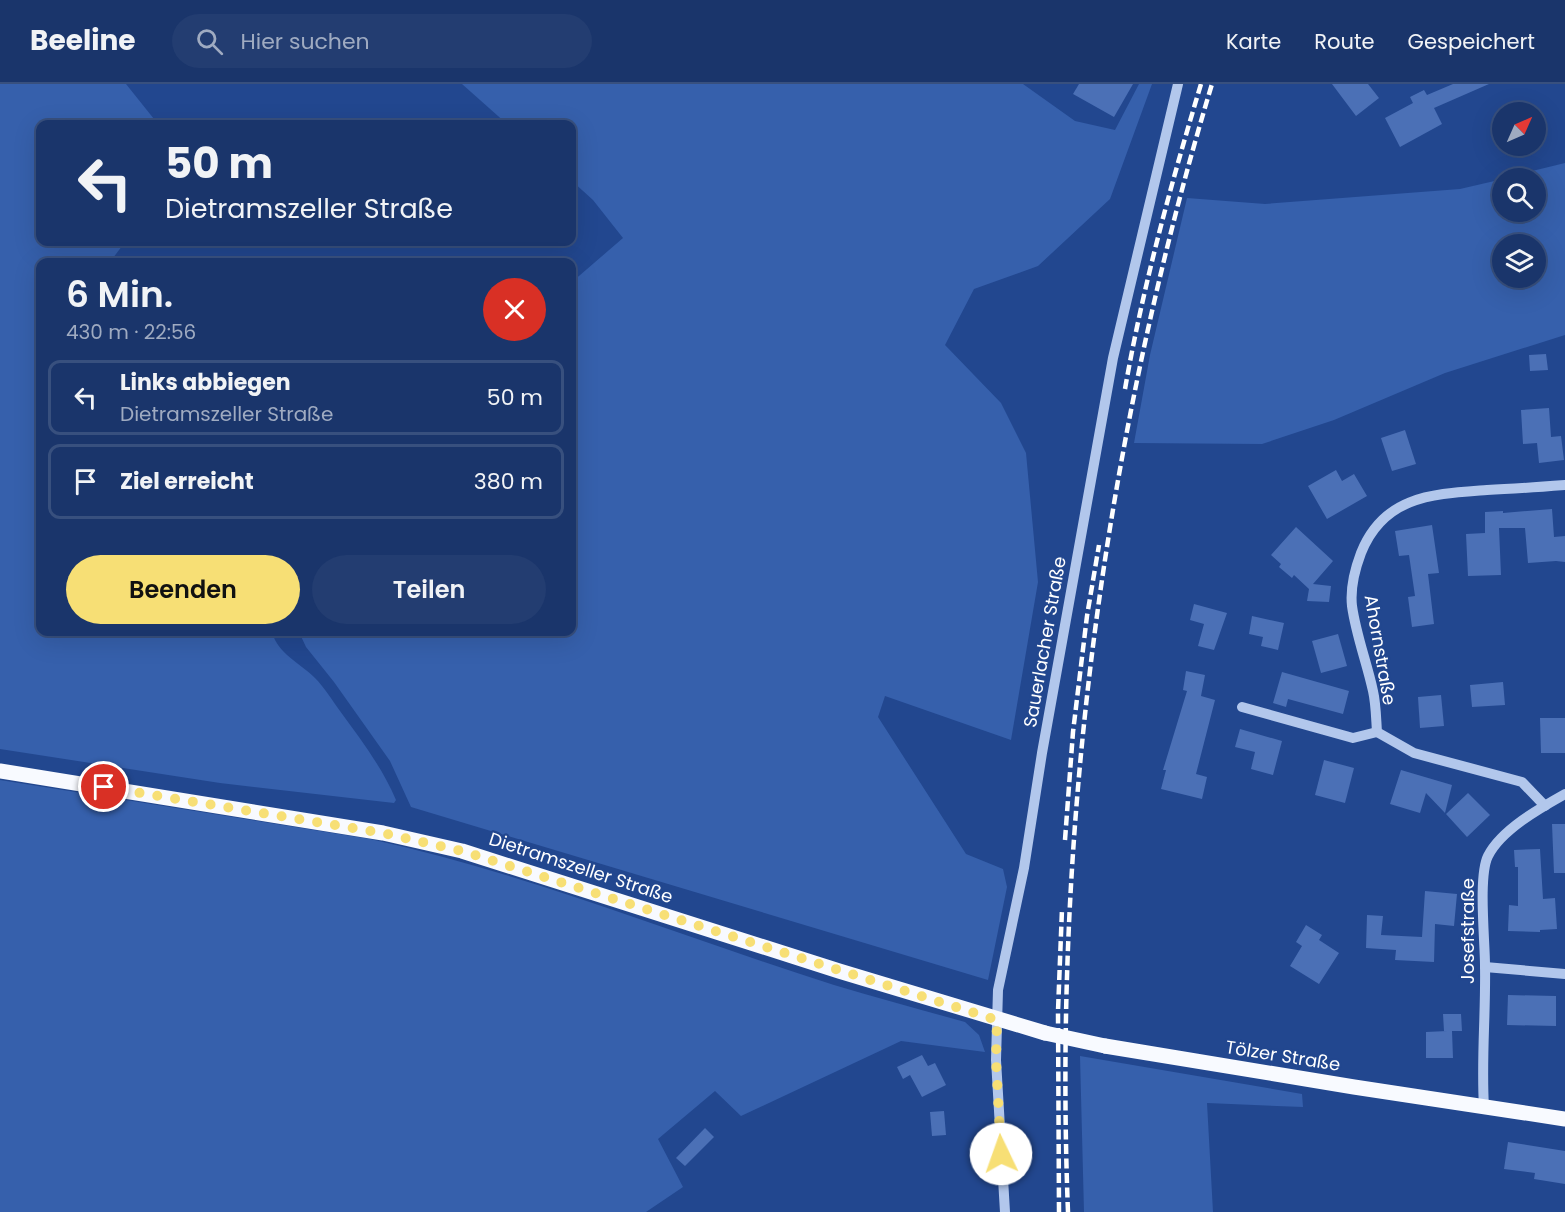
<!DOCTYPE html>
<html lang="de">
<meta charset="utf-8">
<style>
:root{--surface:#1a356b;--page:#233d71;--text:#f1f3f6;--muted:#9fabc1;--line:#38507e;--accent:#f7df75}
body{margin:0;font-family:Poppins,sans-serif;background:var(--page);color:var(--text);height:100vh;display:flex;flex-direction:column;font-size:22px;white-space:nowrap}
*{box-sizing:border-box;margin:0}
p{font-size:20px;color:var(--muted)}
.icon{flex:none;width:33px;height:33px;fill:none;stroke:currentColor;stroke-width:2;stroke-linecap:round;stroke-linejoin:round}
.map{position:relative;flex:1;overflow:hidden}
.details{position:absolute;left:36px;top:174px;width:540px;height:378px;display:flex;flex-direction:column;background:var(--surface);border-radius:12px;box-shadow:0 6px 24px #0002,0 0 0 2px var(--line)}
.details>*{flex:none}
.guide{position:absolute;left:36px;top:36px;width:540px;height:126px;border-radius:12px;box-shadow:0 6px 24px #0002,0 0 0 2px var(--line);background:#1a356b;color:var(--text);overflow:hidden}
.needle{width:39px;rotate:45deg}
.controls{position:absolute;left:1492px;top:18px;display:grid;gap:12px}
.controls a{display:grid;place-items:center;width:54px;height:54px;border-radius:50%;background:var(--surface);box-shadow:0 6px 24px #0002,0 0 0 2px var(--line);font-size:30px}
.pin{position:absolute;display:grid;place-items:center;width:51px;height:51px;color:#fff;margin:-26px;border:3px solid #fff;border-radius:50%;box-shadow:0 2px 6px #0007}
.me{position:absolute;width:66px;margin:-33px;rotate:357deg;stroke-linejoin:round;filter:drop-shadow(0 0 4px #0008)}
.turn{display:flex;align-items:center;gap:21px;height:126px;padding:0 30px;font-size:27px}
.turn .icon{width:78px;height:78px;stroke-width:2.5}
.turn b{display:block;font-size:42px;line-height:51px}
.round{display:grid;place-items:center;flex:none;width:63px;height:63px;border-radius:32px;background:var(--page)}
.overview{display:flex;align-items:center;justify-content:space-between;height:102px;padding:0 30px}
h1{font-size:36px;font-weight:600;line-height:45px}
.button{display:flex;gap:12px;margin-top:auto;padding:12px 30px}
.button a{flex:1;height:69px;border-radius:36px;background:var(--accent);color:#111;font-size:24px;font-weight:600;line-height:69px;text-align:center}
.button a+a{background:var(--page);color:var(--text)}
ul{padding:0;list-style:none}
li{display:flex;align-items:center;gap:18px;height:75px;margin:0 12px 9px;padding:0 18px;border:3px solid var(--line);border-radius:12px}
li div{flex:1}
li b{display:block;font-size:22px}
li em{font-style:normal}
header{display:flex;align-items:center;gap:36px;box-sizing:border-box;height:84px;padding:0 30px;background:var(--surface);border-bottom:2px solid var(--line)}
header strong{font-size:28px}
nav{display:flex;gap:33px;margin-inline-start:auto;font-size:21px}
.search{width:420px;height:54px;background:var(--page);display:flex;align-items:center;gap:15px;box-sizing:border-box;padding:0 21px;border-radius:33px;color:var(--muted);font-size:22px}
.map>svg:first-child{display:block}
.green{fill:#3660ac;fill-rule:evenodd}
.building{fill:#4b70b6}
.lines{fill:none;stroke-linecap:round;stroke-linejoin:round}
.minor{stroke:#b2c7ec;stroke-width:10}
.major{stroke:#f8faff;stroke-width:15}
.rail{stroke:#fff;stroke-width:4.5;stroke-dasharray:10 4.5;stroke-linecap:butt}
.major-bridge{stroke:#f8faff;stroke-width:15}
.route{stroke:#f7df75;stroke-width:10;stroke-dasharray:0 18}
.labels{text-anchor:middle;stroke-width:4.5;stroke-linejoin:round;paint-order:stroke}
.street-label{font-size:18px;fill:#fff;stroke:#22478f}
</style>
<header>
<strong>Beeline</strong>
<div class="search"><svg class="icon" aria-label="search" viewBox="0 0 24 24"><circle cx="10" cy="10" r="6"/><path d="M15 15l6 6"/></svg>Hier suchen</div>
<nav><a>Karte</a><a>Route</a><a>Gespeichert</a></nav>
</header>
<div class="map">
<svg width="1565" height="1128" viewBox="0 0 1565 1128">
<rect width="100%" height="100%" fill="#22478f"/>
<g class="green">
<path d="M 0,0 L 126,0 L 158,40 L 40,40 L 40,158 L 125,158 L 110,178 L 40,178 L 40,548 L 272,548 C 278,570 299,578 315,594 C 324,603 332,616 340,627 C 361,656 382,683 396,716 L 394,719 L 220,699 L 0,665 Z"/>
<path d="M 462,0 L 1023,0 L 1075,37 L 1115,46 L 1139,0 L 1152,0 L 1110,115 L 1038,182 L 974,205 L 945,261 L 1001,319 L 1026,369 L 1038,498 L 1011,656 L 885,612 L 878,633 L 966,770 L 1003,785 L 1007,803 L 988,896 L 411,723 L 390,677 L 334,598 L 306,563 L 299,548 L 572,548 L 572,198 L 623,154 L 593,116 L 572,97 L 572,40 L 507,40 Z"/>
<path d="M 1565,79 L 1565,251 L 1445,289 L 1334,336 L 1262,360 L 1134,359 L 1150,271 L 1187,114 L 1265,120 L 1460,105 L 1503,95 L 1503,128 L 1536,128 L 1536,94 L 1504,94 ZM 1503,160 L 1536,160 L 1536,194 L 1503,194 Z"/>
<path d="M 0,696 L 370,755 C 529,790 680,852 834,901 C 877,914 922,926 965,938 L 979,951 L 985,968 L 901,957 L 741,1032 L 715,1007 L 658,1055 L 683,1103 L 646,1128 L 0,1128 Z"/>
<path d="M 1080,972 L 1302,1010 L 1303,1023 L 1207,1019 L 1213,1128 L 1084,1128 Z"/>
</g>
<g class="building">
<path d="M 1079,0 L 1133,0 L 1114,33 L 1073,10 Z"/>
<path d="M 1332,0 L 1368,0 L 1379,14 L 1356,32 Z"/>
<path d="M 1453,0 L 1489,0 L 1434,24 L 1442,40 L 1400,63 L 1385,34 L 1413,19 L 1410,13 L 1424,6 L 1427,11 Z"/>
<path d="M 1546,270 L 1548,286 L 1530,287 L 1529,271 Z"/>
<path d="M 1549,324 L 1551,353 L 1561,352 L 1564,376 L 1539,379 L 1537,359 L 1523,360 L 1521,326 Z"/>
<path d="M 1405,346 L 1416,380 L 1392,387 L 1381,354 Z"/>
<path d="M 1336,386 L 1342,397 L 1354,390 L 1367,412 L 1327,435 L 1308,402 Z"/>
<path d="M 1552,425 L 1554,453 L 1565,452 L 1565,478 L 1556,477 L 1528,479 L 1525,444 L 1499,444 L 1501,491 L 1468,492 L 1466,450 L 1485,449 L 1485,428 L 1503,427 L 1503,429 Z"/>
<path d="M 1432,441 L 1439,489 L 1428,490 L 1434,540 L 1412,543 L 1408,513 L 1415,512 L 1409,471 L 1399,472 L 1395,447 Z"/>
<path d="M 1296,443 L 1333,477 L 1313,500 L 1331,502 L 1329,518 L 1307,517 L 1309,505 L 1294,491 L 1292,494 L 1279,483 L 1281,480 L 1271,471 Z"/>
<path d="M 1194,520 L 1227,529 L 1214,566 L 1198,562 L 1204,540 L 1190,536 Z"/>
<path d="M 1252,532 L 1284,539 L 1278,566 L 1261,562 L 1263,553 L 1249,550 Z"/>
<path d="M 1338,550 L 1347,582 L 1321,589 L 1312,557 Z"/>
<path d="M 1186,587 L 1205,591 L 1201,612 L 1215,616 L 1196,690 L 1207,693 L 1202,715 L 1161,705 L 1166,686 L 1163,686 L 1187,607 L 1183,606 Z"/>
<path d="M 1282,588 L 1349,607 L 1343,630 L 1288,615 L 1286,623 L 1273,619 Z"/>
<path d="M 1503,598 L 1505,621 L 1472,623 L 1470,601 Z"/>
<path d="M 1441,611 L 1444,642 L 1420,644 L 1418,613 Z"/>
<path d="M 1540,634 L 1565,634 L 1565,669 L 1541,669 Z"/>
<path d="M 1240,645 L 1282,657 L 1273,691 L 1251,685 L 1255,668 L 1235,663 Z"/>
<path d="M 1324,676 L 1354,684 L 1345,719 L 1315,711 Z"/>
<path d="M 1401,686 L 1452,701 L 1445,729 L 1426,709 L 1420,729 L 1390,720 Z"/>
<path d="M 1468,709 L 1490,731 L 1467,753 L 1446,730 Z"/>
<path d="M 1552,740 L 1565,740 L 1565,789 L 1554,789 Z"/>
<path d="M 1540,765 L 1543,815 L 1555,814 L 1557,845 L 1540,846 L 1540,848 L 1508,847 L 1509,821 L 1518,822 L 1518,783 L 1515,783 L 1514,766 Z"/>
<path d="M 1425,807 L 1457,810 L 1454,842 L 1435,840 L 1434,878 L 1395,876 L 1396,866 L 1366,864 L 1367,831 L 1383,832 L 1381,851 L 1422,853 Z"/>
<path d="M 1306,841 L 1322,851 L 1319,856 L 1339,869 L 1319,900 L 1290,882 L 1302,862 L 1296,858 Z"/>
<path d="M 1508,911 L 1556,912 L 1556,942 L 1507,941 Z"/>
<path d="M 1443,930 L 1461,930 L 1462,947 L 1452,947 L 1453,974 L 1426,974 L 1426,948 L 1447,947 L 1444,947 Z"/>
<path d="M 922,971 L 928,982 L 935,979 L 946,1001 L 922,1013 L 910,991 L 903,995 L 897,983 Z"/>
<path d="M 944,1027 L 946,1051 L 932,1052 L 930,1028 Z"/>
<path d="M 705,1044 L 714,1053 L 685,1082 L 676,1074 Z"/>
<path d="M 1508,1058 L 1565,1067 L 1565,1100 L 1534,1095 L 1535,1089 L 1504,1085 Z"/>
</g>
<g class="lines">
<g class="minor">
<path d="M 1242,623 L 1353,654 L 1377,648"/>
<path d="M 1545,722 L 1522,698 L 1414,669 L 1377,648 C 1376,634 1376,620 1373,607 C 1367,579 1356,551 1352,522 C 1350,504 1355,485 1361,469 C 1384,411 1434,410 1487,406 C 1513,405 1539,403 1565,401"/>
<path d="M 1485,883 L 1565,890"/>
<path d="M 1484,1023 C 1481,976 1486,929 1485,881 C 1485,857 1478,792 1488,772 C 1501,746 1540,724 1565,710"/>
<path d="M 1005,1128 L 996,976 L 998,906 L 1024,784 L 1042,669 L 1113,274 L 1178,0"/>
</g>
<g class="major">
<path d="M 0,687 L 383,749 L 462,767 L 839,887 L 1045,949"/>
<path d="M 1105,962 L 1354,1003 L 1565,1035"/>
</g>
<g class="rail">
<path d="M 1125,305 C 1143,202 1171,100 1201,0"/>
<path d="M 1065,756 L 1073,648 L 1087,532 L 1099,461"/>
<path d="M 1059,1128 L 1058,927 L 1062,825"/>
<path d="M 1068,1128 C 1053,751 1103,361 1212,0"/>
</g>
<path class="major-bridge" d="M 1045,949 L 1105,962"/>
</g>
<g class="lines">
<path class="route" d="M 104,703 L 383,749 L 462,767 L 997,936 L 996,976 L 1001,1070"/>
</g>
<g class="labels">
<g class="street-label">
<text transform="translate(1045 558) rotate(-80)" y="6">Sauerlacher Straße</text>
<text transform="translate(1380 566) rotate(80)" y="6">Ahornstraße</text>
<text transform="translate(581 784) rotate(18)" y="6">Dietramszeller Straße</text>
<text transform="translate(1468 847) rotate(-90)" y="6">Josefstraße</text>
<text transform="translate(1283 972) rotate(9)" y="6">Tölzer Straße</text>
</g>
</g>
</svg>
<div class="controls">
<a><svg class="needle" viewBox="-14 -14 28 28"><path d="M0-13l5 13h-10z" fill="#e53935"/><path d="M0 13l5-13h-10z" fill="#9fabc1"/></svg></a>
<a><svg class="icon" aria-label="search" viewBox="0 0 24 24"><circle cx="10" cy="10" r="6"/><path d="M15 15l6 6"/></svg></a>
<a><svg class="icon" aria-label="layers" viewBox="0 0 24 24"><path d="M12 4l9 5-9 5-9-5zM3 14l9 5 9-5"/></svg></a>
</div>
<div class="pin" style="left:104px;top:703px;background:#d93025"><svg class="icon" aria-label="arrive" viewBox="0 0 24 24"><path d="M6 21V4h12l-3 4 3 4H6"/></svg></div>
<svg class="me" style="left:1001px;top:1070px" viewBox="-20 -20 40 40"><circle r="19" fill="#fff"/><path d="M0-13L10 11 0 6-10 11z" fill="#f7df75"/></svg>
<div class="guide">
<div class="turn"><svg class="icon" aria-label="left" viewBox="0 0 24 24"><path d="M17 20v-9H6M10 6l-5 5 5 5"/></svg><div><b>50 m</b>Dietramszeller Straße</div></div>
</div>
<section class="details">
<div class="overview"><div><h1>6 Min.</h1><p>430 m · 22:56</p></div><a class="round" style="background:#d93025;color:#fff"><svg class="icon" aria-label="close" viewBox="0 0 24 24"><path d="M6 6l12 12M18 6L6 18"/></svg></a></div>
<ul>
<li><svg class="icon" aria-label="left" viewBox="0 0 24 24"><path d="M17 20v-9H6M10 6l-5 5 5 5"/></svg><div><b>Links abbiegen</b><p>Dietramszeller Straße</p></div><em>50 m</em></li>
<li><svg class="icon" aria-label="arrive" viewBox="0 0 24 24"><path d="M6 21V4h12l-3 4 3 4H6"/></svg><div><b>Ziel erreicht</b></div><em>380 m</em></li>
</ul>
<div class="button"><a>Beenden</a><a>Teilen</a></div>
</section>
</div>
